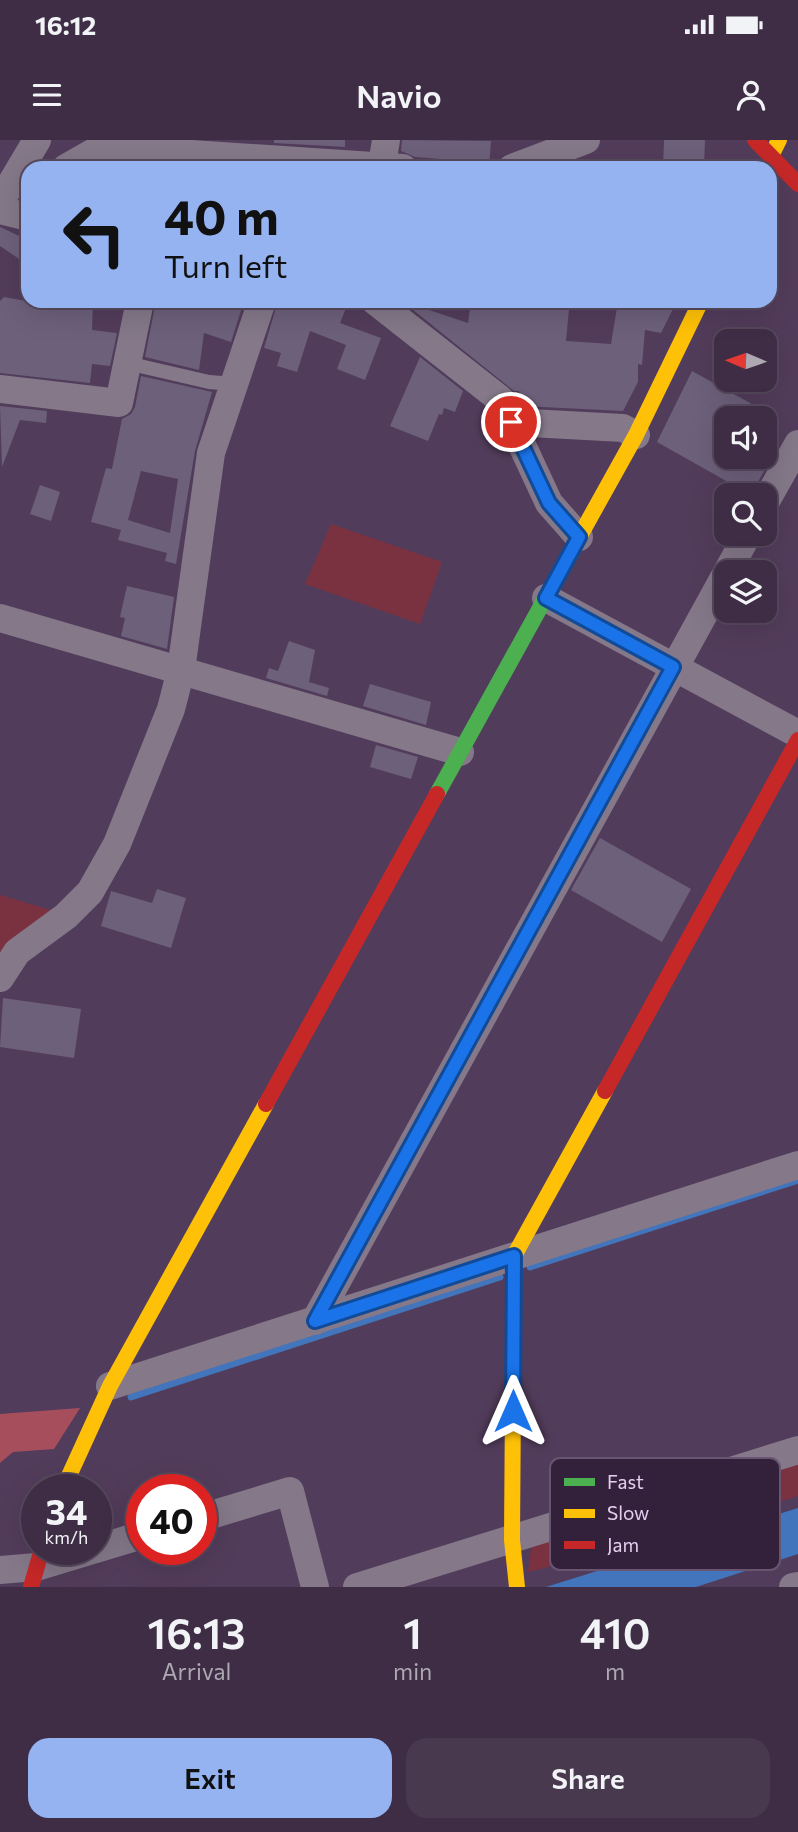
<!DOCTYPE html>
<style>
:root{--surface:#3e2d44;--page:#49394f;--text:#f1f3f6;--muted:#ada8b2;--line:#57495d;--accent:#95b2f1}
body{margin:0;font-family:Commissioner,sans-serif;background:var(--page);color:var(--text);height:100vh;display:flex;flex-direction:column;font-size:26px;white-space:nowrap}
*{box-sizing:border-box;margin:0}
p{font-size:23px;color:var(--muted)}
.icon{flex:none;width:38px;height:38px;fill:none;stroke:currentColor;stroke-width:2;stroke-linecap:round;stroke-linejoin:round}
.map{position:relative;height:1447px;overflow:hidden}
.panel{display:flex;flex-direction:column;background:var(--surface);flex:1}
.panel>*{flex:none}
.hud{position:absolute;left:21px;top:21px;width:756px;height:147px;border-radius:21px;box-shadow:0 7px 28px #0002,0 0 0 2px var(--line);background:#95b2f1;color:#111;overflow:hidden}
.needle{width:46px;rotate:272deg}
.fabs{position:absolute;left:714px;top:189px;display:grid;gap:14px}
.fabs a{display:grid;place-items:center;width:63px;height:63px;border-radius:14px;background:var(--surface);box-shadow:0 7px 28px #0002,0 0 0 2px var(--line);font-size:35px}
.speed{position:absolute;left:21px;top:1334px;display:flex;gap:14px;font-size:35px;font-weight:700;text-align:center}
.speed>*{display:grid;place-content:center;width:91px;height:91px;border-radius:50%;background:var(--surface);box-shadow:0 7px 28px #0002,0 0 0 2px var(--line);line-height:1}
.speed small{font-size:18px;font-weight:400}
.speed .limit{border:10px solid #d22;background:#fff;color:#111}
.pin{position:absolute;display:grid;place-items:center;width:60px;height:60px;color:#fff;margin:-30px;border:4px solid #fff;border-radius:50%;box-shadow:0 2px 7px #0007}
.me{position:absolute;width:77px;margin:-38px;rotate:0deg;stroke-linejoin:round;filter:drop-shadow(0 0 5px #0008)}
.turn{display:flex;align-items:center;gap:24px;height:147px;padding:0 28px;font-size:32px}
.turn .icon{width:91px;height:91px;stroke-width:2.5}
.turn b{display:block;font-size:49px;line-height:60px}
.eta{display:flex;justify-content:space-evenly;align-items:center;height:119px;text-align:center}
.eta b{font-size:42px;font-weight:600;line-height:49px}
.action{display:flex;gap:14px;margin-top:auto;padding:14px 28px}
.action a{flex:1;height:80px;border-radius:21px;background:var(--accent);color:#111;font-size:28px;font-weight:600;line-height:80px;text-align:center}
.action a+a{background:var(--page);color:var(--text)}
.status{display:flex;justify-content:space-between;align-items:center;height:49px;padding:0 35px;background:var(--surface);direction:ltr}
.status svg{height:19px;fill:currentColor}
header{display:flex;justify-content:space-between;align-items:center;height:91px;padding:0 28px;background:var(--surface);font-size:32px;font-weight:600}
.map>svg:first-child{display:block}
.green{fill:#7b3240}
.forest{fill:#a74e5d}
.water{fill:#4275bb}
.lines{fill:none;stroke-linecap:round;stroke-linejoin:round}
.stream{stroke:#4275bb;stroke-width:7}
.building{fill:#6d607b;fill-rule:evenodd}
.lane{stroke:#847889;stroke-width:14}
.street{stroke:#847889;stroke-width:28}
.fast{stroke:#4caf50;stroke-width:16}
.slow{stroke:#ffc107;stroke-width:16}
.jam{stroke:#c62828;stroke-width:16}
.route-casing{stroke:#114b97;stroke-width:18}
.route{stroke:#1a73e8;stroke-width:12}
.key{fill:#33213b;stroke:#685571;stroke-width:2}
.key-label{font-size:19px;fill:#e5cef0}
</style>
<div class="status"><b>16:12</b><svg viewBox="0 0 49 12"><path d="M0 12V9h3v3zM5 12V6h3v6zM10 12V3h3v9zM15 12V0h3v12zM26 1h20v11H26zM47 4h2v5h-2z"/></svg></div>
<header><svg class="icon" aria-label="menu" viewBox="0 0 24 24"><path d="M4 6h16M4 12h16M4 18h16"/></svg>Navio<svg class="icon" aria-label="person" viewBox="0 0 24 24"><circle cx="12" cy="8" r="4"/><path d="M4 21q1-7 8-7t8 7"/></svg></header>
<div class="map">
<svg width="798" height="1447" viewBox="0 0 798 1447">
<rect width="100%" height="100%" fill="#523c5b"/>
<g class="green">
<path d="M 331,384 L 442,422 L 420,484 L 305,444 Z"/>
<path d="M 0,755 L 54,771 L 0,820 Z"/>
<path d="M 798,1319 L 798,1356 L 567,1430 L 564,1423 L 528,1432 L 532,1401 Z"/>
</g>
<path class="forest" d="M 80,1268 L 54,1309 L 13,1312 L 0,1323 L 0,1274 Z"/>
<path class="water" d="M 798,1368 L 798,1414 L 696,1447 L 546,1447 Z"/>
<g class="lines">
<g class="stream">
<path d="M 530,1127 L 798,1040"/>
<path d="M 131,1257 L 500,1137"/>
</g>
</g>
<g class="building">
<path d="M 274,0 L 345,0 L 345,7 L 274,3 Z"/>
<path d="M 402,0 L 491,1 L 489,27 L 440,24 L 440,19 L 415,17 L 401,11 Z"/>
<path d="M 664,0 L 705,0 L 704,28 L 663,28 Z"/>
<path d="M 0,87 L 28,100 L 28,125 L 0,106 Z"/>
<path d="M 4,157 L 26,161 L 93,161 L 92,190 L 117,193 L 110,226 L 92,224 L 90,243 L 0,233 L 0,161 Z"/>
<path d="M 156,161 L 244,161 L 231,202 L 204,193 L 199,230 L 145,217 Z"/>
<path d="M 278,161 L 349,161 L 340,183 L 381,198 L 365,240 L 337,229 L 346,205 L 310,191 L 297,232 L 277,226 L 281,213 L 264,208 Z"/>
<path d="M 402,161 L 468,183 L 471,161 L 509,161 L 508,164 L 569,169 L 566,201 L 611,204 L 618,161 L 652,161 L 651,165 L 673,169 L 661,193 L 645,190 L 642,225 L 638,224 L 638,242 L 623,271 L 522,266 L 519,251 L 514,251 Z"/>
<path d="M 420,217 L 463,251 L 455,272 L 444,268 L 442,275 L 439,274 L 428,301 L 390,286 Z"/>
<path d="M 692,231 L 777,278 L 726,278 L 726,317 L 739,317 L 764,331 L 751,355 L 657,302 Z"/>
<path d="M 141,236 L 212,252 L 195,311 L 176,424 L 165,421 L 167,413 L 118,400 L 121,390 L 91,382 L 106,328 L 112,329 L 122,279 L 131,274 L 135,267 ZM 141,331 L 178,339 L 170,393 L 128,380 Z"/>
<path d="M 0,266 L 47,271 L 46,283 L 20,280 L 2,327 Z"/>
<path d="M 40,345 L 60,352 L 51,381 L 30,374 Z"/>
<path d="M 127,446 L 174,457 L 167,509 L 121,496 L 125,478 L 120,477 Z"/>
<path d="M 289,501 L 315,510 L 309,542 L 329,548 L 327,556 L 266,538 L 269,528 L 278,531 Z"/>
<path d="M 370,544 L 431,562 L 426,585 L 363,566 Z"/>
<path d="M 376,605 L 418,617 L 411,639 L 370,627 Z"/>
<path d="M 600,698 L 691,749 L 662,802 L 571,750 Z"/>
<path d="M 157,749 L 186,758 L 171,808 L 101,786 L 111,751 L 152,763 Z"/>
<path d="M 3,858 L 81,869 L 74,918 L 0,907 Z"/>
</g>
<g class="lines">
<path class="lane" d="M 127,223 L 209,242 L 234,244"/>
<g class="street">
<path d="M 382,25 L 386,0"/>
<path d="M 66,28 L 101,8 L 403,28"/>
<path d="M 512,28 L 586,0"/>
<path d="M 0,62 L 37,0"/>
<path d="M 0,70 L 28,77"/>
<path d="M 375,161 L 501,260 L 549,363 L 579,397"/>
<path d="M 0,249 L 119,263 L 140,161"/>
<path d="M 511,282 L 623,288 L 636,295"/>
<path d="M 765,363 L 798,304"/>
<path d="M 546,458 L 798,594"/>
<path d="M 0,478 L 460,612"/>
<path d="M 0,838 L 17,812 L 66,776 L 90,752 L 117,704 L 171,569 L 181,530 L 211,313 L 262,161"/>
<path d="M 315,1181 L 748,394"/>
<path d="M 110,1246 L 798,1025"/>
<path d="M 201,1378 L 290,1351 L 315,1447"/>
<path d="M 0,1430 L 36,1427 L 142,1395"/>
<path d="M 357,1447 L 798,1310"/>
<path d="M 793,1447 L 798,1446"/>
</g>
<path class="fast" d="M 437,654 L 572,410"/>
<g class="slow">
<path d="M 771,16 L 779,0"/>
<path d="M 572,410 L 636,295 L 701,161"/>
<path d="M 63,1349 L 110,1246 L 266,964"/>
<path d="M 517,1447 L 512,1400 L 514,1116 L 605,951"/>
</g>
<g class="jam">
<path d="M 755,0 L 798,44"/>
<path d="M 605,951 L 798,600"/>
<path d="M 266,964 L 437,654"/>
<path d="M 31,1447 L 42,1409"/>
</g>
</g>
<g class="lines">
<defs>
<path id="route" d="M 511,282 L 549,363 L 579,397 L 546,458 L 673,527 L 315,1181 L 514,1116 L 513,1271"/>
</defs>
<use href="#route" class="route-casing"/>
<use href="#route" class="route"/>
</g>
<rect x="550" y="1318" width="230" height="112" rx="10" class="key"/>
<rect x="564" y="1338" width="31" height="8" fill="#4caf50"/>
<rect x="564" y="1369" width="31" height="9" fill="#ffc107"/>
<rect x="564" y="1401" width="31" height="8" fill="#c62828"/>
<g class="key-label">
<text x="607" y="1349">Fast</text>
<text x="607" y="1380">Slow</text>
<text x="607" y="1412">Jam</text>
</g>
</svg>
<div class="fabs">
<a><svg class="needle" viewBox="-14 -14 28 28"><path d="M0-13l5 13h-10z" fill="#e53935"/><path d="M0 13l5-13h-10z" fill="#ada8b2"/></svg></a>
<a><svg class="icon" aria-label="sound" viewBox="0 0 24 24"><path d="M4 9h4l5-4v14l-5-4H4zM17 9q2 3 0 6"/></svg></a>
<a><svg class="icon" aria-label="search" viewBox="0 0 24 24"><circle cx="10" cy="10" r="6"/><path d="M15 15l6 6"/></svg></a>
<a><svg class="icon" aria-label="layers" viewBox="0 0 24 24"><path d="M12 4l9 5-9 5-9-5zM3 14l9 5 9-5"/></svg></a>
</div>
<div class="speed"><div>34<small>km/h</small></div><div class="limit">40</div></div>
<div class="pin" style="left:511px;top:282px;background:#d93025"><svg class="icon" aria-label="arrive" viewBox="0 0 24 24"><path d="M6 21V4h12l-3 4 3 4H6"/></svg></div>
<svg class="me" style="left:513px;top:1271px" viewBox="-20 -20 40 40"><path d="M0-17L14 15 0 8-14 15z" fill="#1a73e8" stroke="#fff" stroke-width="4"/></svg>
<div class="hud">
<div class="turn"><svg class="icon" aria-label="left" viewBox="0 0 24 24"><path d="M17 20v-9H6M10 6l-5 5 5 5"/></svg><div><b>40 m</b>Turn left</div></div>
</div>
</div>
<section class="panel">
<div class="eta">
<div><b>16:13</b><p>Arrival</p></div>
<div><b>1</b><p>min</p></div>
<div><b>410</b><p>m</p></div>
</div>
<div class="action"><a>Exit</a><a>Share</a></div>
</section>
